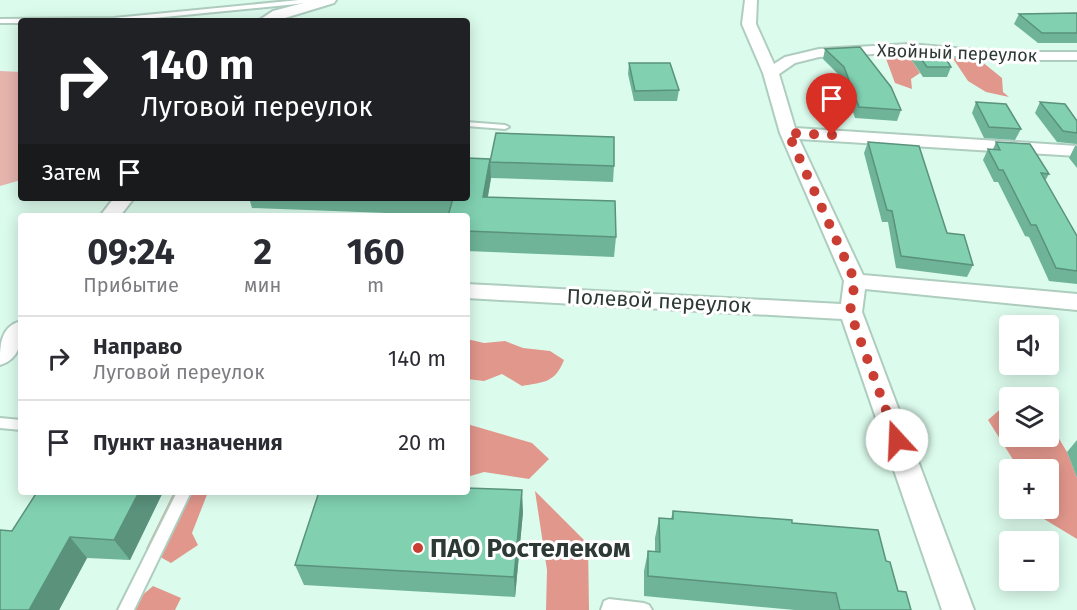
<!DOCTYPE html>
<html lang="ru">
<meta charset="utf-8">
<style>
:root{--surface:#fff;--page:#f7f7f7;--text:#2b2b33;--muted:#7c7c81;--line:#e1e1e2}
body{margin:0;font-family:"Fira Sans",sans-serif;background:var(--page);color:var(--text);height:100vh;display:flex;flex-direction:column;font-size:22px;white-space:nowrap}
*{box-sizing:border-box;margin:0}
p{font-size:20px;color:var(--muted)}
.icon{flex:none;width:33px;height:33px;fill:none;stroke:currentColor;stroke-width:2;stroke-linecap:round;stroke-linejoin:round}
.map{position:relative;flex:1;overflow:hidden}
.sheet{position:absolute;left:18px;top:213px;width:452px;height:282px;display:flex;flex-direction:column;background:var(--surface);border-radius:6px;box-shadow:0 3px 15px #0003}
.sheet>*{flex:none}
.hud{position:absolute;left:18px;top:18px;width:452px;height:183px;border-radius:6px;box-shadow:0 3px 15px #0003;background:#202124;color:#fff;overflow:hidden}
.controls{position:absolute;left:999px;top:315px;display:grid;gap:12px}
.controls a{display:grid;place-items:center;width:60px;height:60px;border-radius:6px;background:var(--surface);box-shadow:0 3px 15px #0003;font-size:30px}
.pin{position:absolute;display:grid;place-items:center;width:51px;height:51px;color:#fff;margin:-62px -26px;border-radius:50% 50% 50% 0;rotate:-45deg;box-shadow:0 0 6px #0007}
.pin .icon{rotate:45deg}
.me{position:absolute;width:66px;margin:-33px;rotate:340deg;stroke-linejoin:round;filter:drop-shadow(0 0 4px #0008)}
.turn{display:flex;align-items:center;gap:21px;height:126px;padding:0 24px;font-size:27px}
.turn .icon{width:78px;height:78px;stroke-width:2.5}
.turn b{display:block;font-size:42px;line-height:51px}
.then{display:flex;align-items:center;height:57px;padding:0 24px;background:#0003;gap:12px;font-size:22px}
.eta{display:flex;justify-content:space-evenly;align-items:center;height:102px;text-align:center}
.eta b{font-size:36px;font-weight:700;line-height:42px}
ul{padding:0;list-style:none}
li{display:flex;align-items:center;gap:18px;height:84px;padding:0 24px;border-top:2px solid var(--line)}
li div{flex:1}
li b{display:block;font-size:22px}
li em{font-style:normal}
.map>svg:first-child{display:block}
.green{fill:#e5b4ad}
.forest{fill:#e2978c}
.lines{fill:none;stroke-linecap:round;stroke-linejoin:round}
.lane-casing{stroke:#aecdbf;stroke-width:4}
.street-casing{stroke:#aecdbf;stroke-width:4}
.lane{fill:#fff;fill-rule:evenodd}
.street{fill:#fff;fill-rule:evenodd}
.wall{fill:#6fb498}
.shaded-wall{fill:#5a927c}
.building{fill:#81d1b1;stroke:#5a927c;stroke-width:1.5}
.route{stroke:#ca3d32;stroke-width:10;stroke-dasharray:0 18}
.poi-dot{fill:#ca3d32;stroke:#fff;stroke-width:2}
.labels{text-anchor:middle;stroke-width:6;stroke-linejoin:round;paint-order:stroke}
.far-street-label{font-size:18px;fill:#2d3934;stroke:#fff}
.street-label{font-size:21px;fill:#2d3934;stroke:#fff}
.near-poi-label{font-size:26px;font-weight:bold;fill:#2d3934;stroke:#fff;text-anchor:start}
</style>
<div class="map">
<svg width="1077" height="610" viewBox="0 0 1077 610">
<rect width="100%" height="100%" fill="#dbfbec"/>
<path class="green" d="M 0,71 L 21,72 L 21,180 L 0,186 Z"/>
<g class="forest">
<path d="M 905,53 L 981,61 L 1002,78 L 1003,92 L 1009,97 L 986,92 L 968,81 L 954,60 L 911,59 L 920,73 L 911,79 L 912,89 L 895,83 L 885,56 Z"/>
<path d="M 467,339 L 484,343 L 505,341 L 523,348 L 550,351 L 564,360 C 555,383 544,382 522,386 L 502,374 L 484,381 L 467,379 Z"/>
<path d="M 1004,406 L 1009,408 L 1010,436 L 1048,436 L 1049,422 L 1067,452 L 1077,478 L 1077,539 L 1044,519 L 1039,509 L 1048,508 L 1048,470 L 1019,469 L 988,420 Z"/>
<path d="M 467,424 L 532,443 L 549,459 L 529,479 L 484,472 L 467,477 Z"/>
<path d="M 535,491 L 588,544 L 589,610 L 546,610 L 547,570 Z"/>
<path d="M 174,492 L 208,492 L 192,533 L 198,545 L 171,563 L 146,549 Z"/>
<path d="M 153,586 L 181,598 L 175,610 L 125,610 Z"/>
</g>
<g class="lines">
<defs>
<g id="lane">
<path d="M 299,0 L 320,0 L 317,2 L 123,21 L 21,21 L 21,23 L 0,23 L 0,19 L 114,18 Z"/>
<path d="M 466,122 L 505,125 L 509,127 L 505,129 L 466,126 Z"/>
<path d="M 0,418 L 21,420 L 21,430 L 0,428 Z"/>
<path d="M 177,492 L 191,492 L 134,610 L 118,610 Z"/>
<path d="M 609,599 L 644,603 L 649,605 L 652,610 L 601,610 L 604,601 Z"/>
</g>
<g id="street">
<path d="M 315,0 L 336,0 L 334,3 L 275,21 L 258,21 L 273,11 Z"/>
<path d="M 745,0 L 757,0 L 756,24 L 774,64 L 785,57 L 819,49 L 910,44 L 998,52 L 1077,52 L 1077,60 L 998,60 L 910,52 L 819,57 L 795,63 L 779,74 L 795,128 L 1077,146 L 1077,156 L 799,139 L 863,275 L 1077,294 L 1077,310 L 865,289 L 862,312 L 974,610 L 942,610 L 842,319 L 466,298 L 466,284 L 841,304 L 844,281 L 780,133 L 763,73 L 742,24 Z"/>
<path d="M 114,198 L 134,198 L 120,216 L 100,216 Z"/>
<path d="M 21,321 C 21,340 22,358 0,365 C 0,345 0,327 21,321 Z"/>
</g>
</defs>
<use href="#lane" class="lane-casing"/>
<use href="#street" class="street-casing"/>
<use href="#lane" class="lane"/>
<use href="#street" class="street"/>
</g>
<g class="wall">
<path d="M 1077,13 L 1077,43 L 1038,43 L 1014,24 L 1019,14 Z"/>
<path d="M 825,49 L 901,110 L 897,121 L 855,118 L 841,77 L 823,59 Z"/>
<path d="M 914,49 L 951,67 L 947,77 L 923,77 L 911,59 Z"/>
<path d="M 629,63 L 679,90 L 677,101 L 634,101 L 628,74 Z"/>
<path d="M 976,102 L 1021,129 L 1015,140 L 984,138 L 972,113 Z"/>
<path d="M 1040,102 L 1077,121 L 1077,144 L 1057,142 L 1035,113 Z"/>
<path d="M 868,142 L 947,233 L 973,265 L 967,277 L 896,268 L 888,222 L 882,222 L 864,153 Z"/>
<path d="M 996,142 L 1049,174 L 1045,181 L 1077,236 L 1077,284 L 1049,281 L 1029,237 L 1025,236 L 998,182 L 994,182 L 983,160 L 988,149 L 993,149 Z"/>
<path d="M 1075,146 L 1077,146 L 1077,168 L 1069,158 Z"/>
<path d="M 466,158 L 614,166 L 613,182 L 491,178 L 488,197 L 616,237 L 614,257 L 466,251 L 466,216 L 252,208 L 249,198 L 466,198 Z"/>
<path d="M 1077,440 L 1077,478 L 1067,452 Z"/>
<path d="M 163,492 L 130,560 L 87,558 L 59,610 L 0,610 L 12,531 Z"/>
<path d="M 673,511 L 792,523 L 886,561 L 898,591 L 911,610 L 795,610 L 644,596 L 644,571 L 648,551 L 655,551 L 655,538 L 659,518 L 671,519 Z"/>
<path d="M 523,512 L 515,597 L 304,585 L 295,565 Z"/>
</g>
<g class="shaded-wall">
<path d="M 490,159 L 491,178 L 484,216 L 483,197 Z"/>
<path d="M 522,490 L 523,512 L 515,597 L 514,577 Z"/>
<path d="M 139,492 L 163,492 L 130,560 L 114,540 Z"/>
<path d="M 70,537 L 87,558 L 59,610 L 29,610 Z"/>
</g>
<g class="building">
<path d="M 1077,13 L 1077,33 L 1042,33 L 1019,14 Z"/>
<path d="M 860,47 L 891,87 L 901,110 L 859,107 L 844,67 L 825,49 Z"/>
<path d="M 914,49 L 940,49 L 951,67 L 927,67 Z"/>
<path d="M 629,63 L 670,63 L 679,90 L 635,91 Z"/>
<path d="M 976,102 L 1006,104 L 1021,129 L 989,127 Z"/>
<path d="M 1040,102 L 1065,104 L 1077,121 L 1077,133 L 1063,131 Z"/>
<path d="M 496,133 L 614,137 L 614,166 L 490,162 Z"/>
<path d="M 868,142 L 919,146 L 947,233 L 964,235 L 973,265 L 901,256 L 892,211 L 887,210 Z"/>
<path d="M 996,142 L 1030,144 L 1049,174 L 1041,173 L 1077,236 L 1077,271 L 1056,268 L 1036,225 L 1031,225 L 1003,170 L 999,170 L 988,149 L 1000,150 Z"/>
<path d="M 466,158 L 490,159 L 483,197 L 615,201 L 616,237 L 466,231 L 466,216 L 448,216 L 453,198 L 466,198 Z"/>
<path d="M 466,488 L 522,490 L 514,577 L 295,565 L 319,492 L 466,492 Z"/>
<path d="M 37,492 L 139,492 L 114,540 L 70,537 L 29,610 L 0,610 L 0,530 L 12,531 Z"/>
<path d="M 673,511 L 792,520 L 792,523 L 878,530 L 886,561 L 890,562 L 898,591 L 906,592 L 911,610 L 840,610 L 836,593 L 648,576 L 648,551 L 660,552 L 659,518 L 673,519 Z"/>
</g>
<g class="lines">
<path class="route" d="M 832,135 L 788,133 L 855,281 L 850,312 L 897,440"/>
</g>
<circle class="poi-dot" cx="418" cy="548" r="6"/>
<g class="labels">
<g class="far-street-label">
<text transform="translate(957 53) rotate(2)" y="6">Хвойный переулок</text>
</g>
<g class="street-label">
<text transform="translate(659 301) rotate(3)" y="7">Полевой переулок</text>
</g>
<g class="near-poi-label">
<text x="430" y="557">ПАО Ростелеком</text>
</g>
</g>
</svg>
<div class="controls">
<a><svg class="icon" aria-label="sound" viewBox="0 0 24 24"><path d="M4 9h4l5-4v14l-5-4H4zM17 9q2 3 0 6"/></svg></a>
<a><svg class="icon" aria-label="layers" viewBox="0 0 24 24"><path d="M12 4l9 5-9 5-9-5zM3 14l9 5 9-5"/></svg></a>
<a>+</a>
<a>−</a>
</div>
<div class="pin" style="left:832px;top:135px;background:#d93025"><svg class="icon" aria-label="arrive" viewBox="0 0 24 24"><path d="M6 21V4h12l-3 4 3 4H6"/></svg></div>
<svg class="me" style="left:897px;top:440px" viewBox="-20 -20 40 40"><circle r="19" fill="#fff"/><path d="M0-13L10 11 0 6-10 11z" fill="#ca3d32"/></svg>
<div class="hud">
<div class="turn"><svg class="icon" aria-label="right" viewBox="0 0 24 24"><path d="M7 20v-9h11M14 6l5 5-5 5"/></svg><div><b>140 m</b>Луговой переулок</div></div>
<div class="then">Затем<svg class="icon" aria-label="arrive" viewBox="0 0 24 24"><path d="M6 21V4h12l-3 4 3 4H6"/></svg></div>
</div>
<section class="sheet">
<div class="eta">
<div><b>09:24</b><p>Прибытие</p></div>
<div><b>2</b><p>мин</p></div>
<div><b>160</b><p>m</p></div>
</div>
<ul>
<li><svg class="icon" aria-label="right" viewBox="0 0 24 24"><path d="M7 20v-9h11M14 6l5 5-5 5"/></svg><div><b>Направо</b><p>Луговой переулок</p></div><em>140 m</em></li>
<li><svg class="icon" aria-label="arrive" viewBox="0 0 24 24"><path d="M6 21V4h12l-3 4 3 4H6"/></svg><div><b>Пункт назначения</b></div><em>20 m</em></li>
</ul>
</section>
</div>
